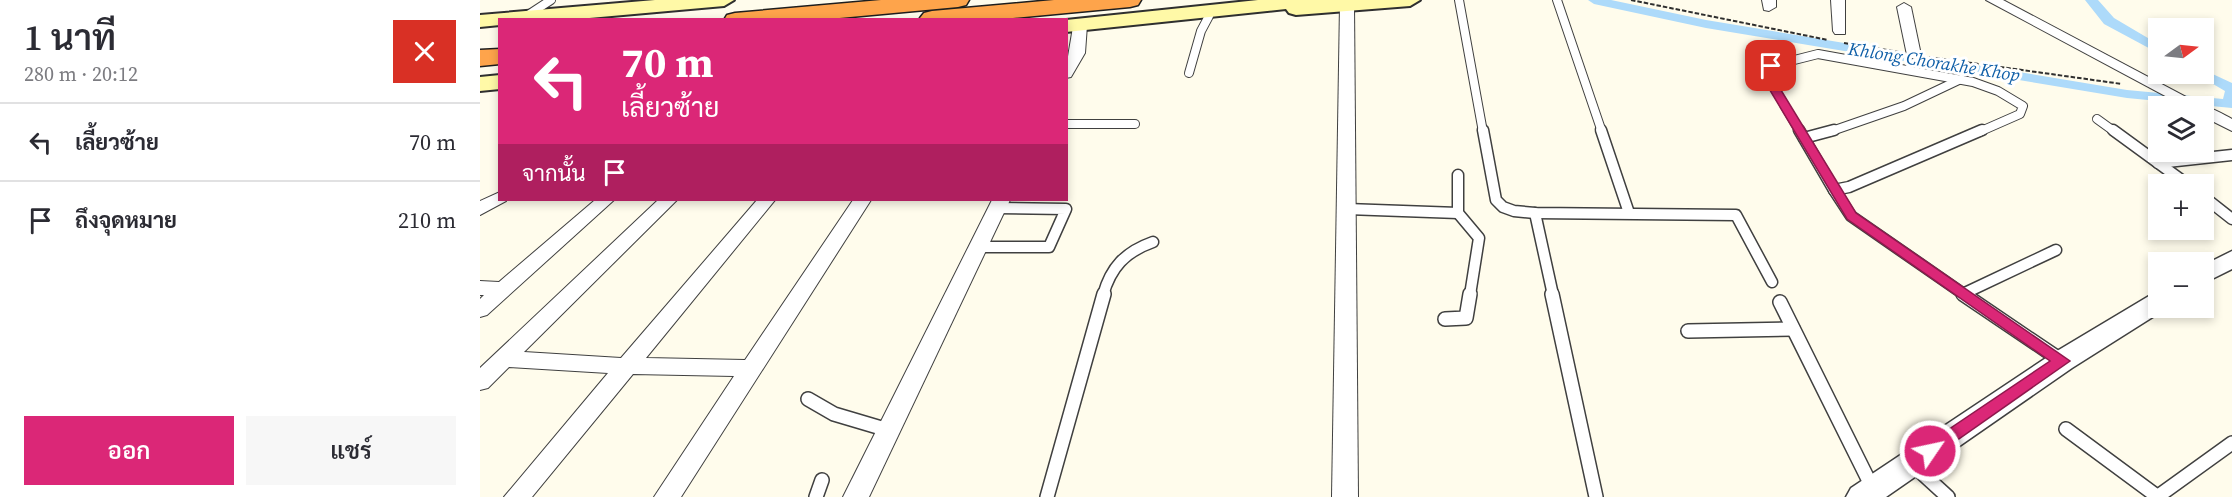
<!DOCTYPE html>
<html lang="th">
<meta charset="utf-8">
<style>
:root{--surface:#fff;--page:#f7f7f7;--text:#2b2b33;--muted:#7c7c81;--line:#e1e1e2;--accent:#db2777}
body{margin:0;font-family:"Source Serif 4",Sarabun,serif;background:var(--page);color:var(--text);height:100vh;display:flex;flex-direction:column;font-size:22px;white-space:nowrap}
*{box-sizing:border-box;margin:0}
p{font-size:20px;color:var(--muted)}
.icon{flex:none;width:33px;height:33px;fill:none;stroke:currentColor;stroke-width:2;stroke-linecap:round;stroke-linejoin:round}
.map{position:relative;flex:1;overflow:hidden}
.drawer{display:flex;flex-direction:column;background:var(--surface);width:480px}
.drawer>*{flex:none}
.guide{position:absolute;left:18px;top:18px;width:570px;height:183px;border-radius:0px;box-shadow:0 3px 9px #0003;background:#db2777;color:#fff;overflow:hidden}
.needle{width:39px;rotate:75deg}
.buttons{position:absolute;left:1668px;top:18px;display:grid;gap:12px}
.buttons a{display:grid;place-items:center;width:66px;height:66px;border-radius:0px;background:var(--surface);box-shadow:0 3px 9px #0003;font-size:30px}
.pin{position:absolute;display:grid;place-items:center;width:51px;height:51px;color:#fff;margin:-26px;border-radius:12px;box-shadow:0 3px 9px #0006}
.me{position:absolute;width:66px;margin:-33px;rotate:56deg;stroke-linejoin:round;filter:drop-shadow(0 0 4px #0008)}
.turn{display:flex;align-items:center;gap:21px;height:126px;padding:0 24px;font-size:27px}
.turn .icon{width:78px;height:78px;stroke-width:2.5}
.turn b{display:block;font-size:42px;line-height:51px}
.then{display:flex;align-items:center;height:57px;padding:0 24px;background:#0003;gap:12px;font-size:22px}
.round{display:grid;place-items:center;flex:none;width:63px;height:63px;border-radius:0px;background:var(--page)}
.headline{display:flex;align-items:center;justify-content:space-between;height:102px;padding:0 24px}
h1{font-size:36px;font-weight:600;line-height:45px}
.primary-button{display:flex;gap:12px;margin-top:auto;padding:12px 24px}
.primary-button a{flex:1;height:69px;border-radius:0px;background:var(--accent);color:#fff;font-size:24px;font-weight:600;line-height:69px;text-align:center}
.primary-button a+a{background:var(--page);color:var(--text)}
ul{padding:0;list-style:none}
li{display:flex;align-items:center;gap:18px;height:78px;padding:0 24px;border-top:2px solid var(--line)}
li div{flex:1}
li b{display:block;font-size:22px}
li em{font-style:normal}
main{display:flex;flex:1;min-height:0}
.map>svg:first-child{display:block}
.lines{fill:none;stroke-linecap:round;stroke-linejoin:round}
.canal{fill:#addafa;fill-rule:evenodd}
.service-far2-casing{stroke:#404040;stroke-width:10}
.service-far1-casing{stroke:#404040;stroke-width:13}
.service-casing{stroke:#404040;stroke-width:16}
.minor-casing{stroke:#404040;stroke-width:2}
.tertiary-casing{stroke:#404040;stroke-width:3}
.secondary-casing{stroke:#2f2f2f;stroke-width:4}
.motorway-casing{stroke:#1e1e1e;stroke-width:3}
.path{stroke:#2f2f2f;stroke-width:2;stroke-dasharray:4.5 2;stroke-linecap:butt}
.service-far2{stroke:#fff;stroke-width:8}
.service-far1{stroke:#fff;stroke-width:10}
.service{stroke:#fff;stroke-width:13}
.minor{fill:#fff;fill-rule:evenodd}
.tertiary{fill:#fff;fill-rule:evenodd}
.secondary{fill:#fff9a7;fill-rule:evenodd}
.motorway{fill:#fea44b;fill-rule:evenodd}
.route{fill:#db2777;stroke:#8e194d;stroke-width:1.5}
.labels{text-anchor:middle;stroke-width:6;stroke-linejoin:round;paint-order:stroke}
.far-water-label{font-size:18px;font-style:italic;fill:#0e5ea7;stroke:#fff}
</style>
<main>
<section class="drawer">
<div class="headline"><div><h1>1 นาที</h1><p>280 m · 20:12</p></div><a class="round" style="background:#d93025;color:#fff"><svg class="icon" aria-label="close" viewBox="0 0 24 24"><path d="M6 6l12 12M18 6L6 18"/></svg></a></div>
<ul>
<li><svg class="icon" aria-label="left" viewBox="0 0 24 24"><path d="M17 20v-9H6M10 6l-5 5 5 5"/></svg><div><b>เลี้ยวซ้าย</b></div><em>70 m</em></li>
<li><svg class="icon" aria-label="arrive" viewBox="0 0 24 24"><path d="M6 21V4h12l-3 4 3 4H6"/></svg><div><b>ถึงจุดหมาย</b></div><em>210 m</em></li>
</ul>
<div class="primary-button"><a>ออก</a><a>แชร์</a></div>
</section>
<div class="map">
<svg width="1752" height="497" viewBox="0 0 1752 497">
<rect width="100%" height="100%" fill="#fffcec"/>
<g class="lines">
<g class="canal">
<path d="M 1108,0 L 1131,0 L 1226,20 L 1647,90 L 1743,99 L 1745,91 L 1716,74 L 1724,74 L 1724,70 L 1752,83 L 1752,108 L 1647,98 L 1226,28 L 1114,4 Z"/>
<path d="M 1605,0 L 1618,0 L 1634,18 L 1678,44 L 1678,53 L 1624,24 Z"/>
</g>
<defs>
<g id="service-far2">
<path d="M 979,0 L 1003,132"/>
<path d="M 1077,0 L 1122,132"/>
<path d="M 45,17 L 71,0"/>
<path d="M 709,73 L 721,31 L 729,16"/>
<path d="M 1617,119 L 1635,132"/>
<path d="M 586,124 L 655,124"/>
<path d="M 1320,132 L 1288,77 L 1291,66 L 1338,54 L 1493,82 L 1518,91 L 1543,106 L 1540,114 L 1499,132"/>
<path d="M 1349,132 L 1424,106 L 1481,79"/>
</g>
<g id="service-far1">
<path d="M 1003,130 L 1016,200 L 1023,207 L 1034,211 L 1055,213 L 1256,215 L 1292,282"/>
<path d="M 1121,130 L 1149,213"/>
<path d="M 1319,130 L 1354,190 L 1369,187 L 1502,130"/>
<path d="M 1633,130 L 1707,184"/>
<path d="M 1324,138 L 1354,130"/>
<path d="M 1678,163 L 1752,155"/>
<path d="M 978,175 L 978,213 L 999,238 L 990,295"/>
<path d="M 1354,190 L 1371,216 L 1485,295"/>
<path d="M 1724,197 L 1752,219"/>
<path d="M 867,209 L 978,213"/>
<path d="M 1055,213 L 1073,295"/>
<path d="M 497,247 L 569,247 L 586,209 L 517,208"/>
<path d="M 1485,293 L 1576,250"/>
<path d="M 623,295 C 631,267 645,252 673,242"/>
</g>
<g id="service">
<path d="M 1072,294 L 1116,497"/>
<path d="M 1483,294 L 1582,361"/>
<path d="M 1300,302 L 1393,489"/>
<path d="M 965,319 L 986,318 L 990,294"/>
<path d="M 1208,331 L 1313,329"/>
<path d="M 328,399 L 354,414 L 408,430"/>
<path d="M 1586,429 L 1678,497"/>
<path d="M 1432,464 L 1468,497"/>
<path d="M 336,497 L 342,480"/>
<path d="M 567,497 L 624,294"/>
<path d="M 1677,497 L 1752,443"/>
</g>
<g id="minor">
<path d="M 867,0 L 874,4 L 878,497 L 852,497 L 860,4 Z"/>
<path d="M 1282,0 L 1296,0 L 1296,7 L 1289,11 L 1284,10 Z"/>
<path d="M 1351,0 L 1365,0 L 1365,34 L 1355,34 L 1353,31 Z"/>
<path d="M 1506,0 L 1523,0 L 1723,106 L 1704,106 Z"/>
<path d="M 1424,3 L 1431,7 L 1441,55 L 1434,59 L 1427,55 L 1417,7 Z"/>
<path d="M 600,21 L 607,25 L 605,53 L 591,77 L 586,78 C 586,60 591,44 593,25 Z"/>
<path d="M 1723,106 C 1733,108 1743,114 1752,119 L 1752,131 L 1724,117 Z"/>
<path d="M 20,192 L 20,200 L 26,201 L 0,215 L 0,201 Z"/>
<path d="M 115,200 L 134,200 L 7,315 L 0,317 L 0,299 L 4,295 L 0,295 L 0,281 L 19,282 Z"/>
<path d="M 178,200 L 197,200 L 44,352 L 141,358 L 277,200 L 295,200 L 166,358 L 265,360 L 373,200 L 391,200 L 201,497 L 174,497 L 254,376 L 153,374 L 52,497 L 24,497 L 128,373 L 29,367 L 8,388 L 0,390 L 0,368 Z"/>
<path d="M 512,200 L 530,200 L 389,497 L 363,497 Z"/>
</g>
<g id="tertiary">
<path d="M 1752,251 L 1752,269 L 1724,283 L 1724,265 Z"/>
<path d="M 1678,293 L 1678,308 L 1687,308 L 1592,368 L 1406,497 L 1366,497 L 1371,488 L 1572,354 L 1669,296 Z"/>
</g>
<g id="secondary">
<path d="M 175,0 L 254,0 L 244,6 L 87,20 L 20,20 L 20,25 L 0,27 L 0,15 Z"/>
<path d="M 778,0 L 940,0 L 930,6 L 816,15 L 809,13 L 806,9 L 586,32 L 586,20 Z"/>
<path d="M 20,75 L 20,89 L 0,91 L 0,77 Z"/>
</g>
<g id="motorway">
<path d="M 401,0 L 489,0 L 486,5 L 478,7 L 338,20 L 244,20 L 247,15 L 255,13 Z"/>
<path d="M 574,0 L 661,0 L 658,5 L 650,7 L 512,20 L 440,18 L 444,13 L 452,11 Z"/>
<path d="M 20,49 L 20,64 L 0,66 L 0,50 Z"/>
</g>
</defs>
<use href="#service-far2" class="service-far2-casing"/>
<use href="#service-far1" class="service-far1-casing"/>
<use href="#service" class="service-casing"/>
<use href="#minor" class="minor-casing"/>
<use href="#tertiary" class="tertiary-casing"/>
<use href="#secondary" class="secondary-casing"/>
<use href="#motorway" class="motorway-casing"/>
<g class="path">
<path d="M 1151,0 L 1348,40"/>
<path d="M 1364,43 L 1419,52"/>
<path d="M 1449,57 L 1642,84"/>
</g>
<use href="#service-far2" class="service-far2"/>
<use href="#service-far1" class="service-far1"/>
<use href="#service" class="service"/>
<use href="#minor" class="minor"/>
<use href="#tertiary" class="tertiary"/>
<use href="#secondary" class="secondary"/>
<use href="#motorway" class="motorway"/>
</g>
<path class="route" d="M 1291,63 L 1296,66 L 1293,77 L 1376,213 L 1590,361 L 1456,455 L 1444,455 L 1442,451 L 1444,446 L 1570,361 L 1367,219 L 1282,77 L 1286,66 Z"/>
<g class="labels">
<g class="far-water-label">
<text transform="translate(1454 62) rotate(9)" y="6">Khlong Chorakhe Khop</text>
</g>
</g>
</svg>
<div class="buttons">
<a><svg class="needle" viewBox="-14 -14 28 28"><path d="M0-13l5 13h-10z" fill="#e53935"/><path d="M0 13l5-13h-10z" fill="#7c7c81"/></svg></a>
<a><svg class="icon" aria-label="layers" viewBox="0 0 24 24"><path d="M12 4l9 5-9 5-9-5zM3 14l9 5 9-5"/></svg></a>
<a>+</a>
<a>−</a>
</div>
<div class="pin" style="left:1291px;top:66px;background:#d93025"><svg class="icon" aria-label="arrive" viewBox="0 0 24 24"><path d="M6 21V4h12l-3 4 3 4H6"/></svg></div>
<svg class="me" style="left:1450px;top:451px" viewBox="-20 -20 40 40"><circle r="17" fill="#db2777" stroke="#fff" stroke-width="3"/><path d="M0-11L8 9 0 5-8 9z" fill="#fff"/></svg>
<div class="guide">
<div class="turn"><svg class="icon" aria-label="left" viewBox="0 0 24 24"><path d="M17 20v-9H6M10 6l-5 5 5 5"/></svg><div><b>70 m</b>เลี้ยวซ้าย</div></div>
<div class="then">จากนั้น<svg class="icon" aria-label="arrive" viewBox="0 0 24 24"><path d="M6 21V4h12l-3 4 3 4H6"/></svg></div>
</div>
</div>
</main>
